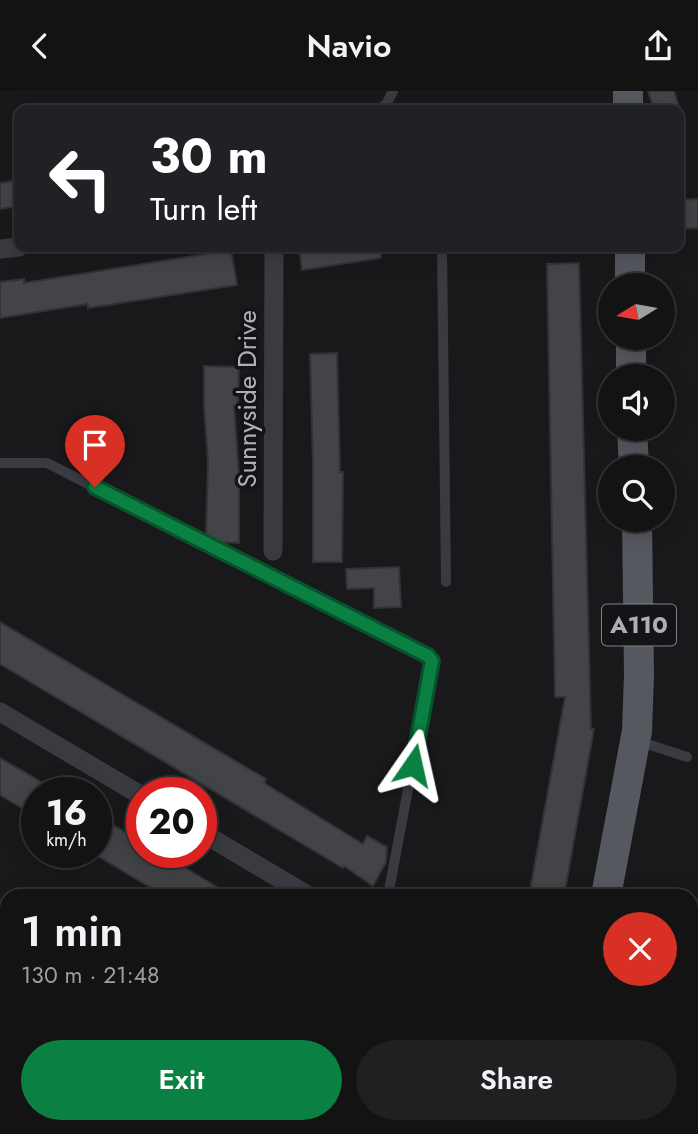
<!DOCTYPE html>
<meta charset="utf-8">
<style>
:root{--surface:#131314;--page:#202022;--text:#f1f3f6;--muted:#9d9ea0;--line:#323234;--accent:#0b8043}
body{margin:0;font-family:Jost,sans-serif;background:var(--page);color:var(--text);height:100vh;display:flex;flex-direction:column;font-size:26px;white-space:nowrap}
*{box-sizing:border-box;margin:0}
p{font-size:23px;color:var(--muted)}
.icon{flex:none;width:38px;height:38px;fill:none;stroke:currentColor;stroke-width:2;stroke-linecap:round;stroke-linejoin:round}
.map{position:relative;flex:1;overflow:hidden}
.side{position:absolute;left:0px;top:798px;width:698px;height:245px;display:flex;flex-direction:column;background:var(--surface);border-radius:21px 21px 0 0;box-shadow:0 4px 18px #0003,0 0 0 2px var(--line)}
.side>*{flex:none}
.banner{position:absolute;left:14px;top:14px;width:670px;height:147px;border-radius:14px;box-shadow:0 4px 18px #0003,0 0 0 2px var(--line);background:#202124;color:#fff;overflow:hidden}
.needle{width:46px;rotate:259deg}
.buttons{position:absolute;left:598px;top:182px;display:grid;gap:14px}
.buttons a{display:grid;place-items:center;width:77px;height:77px;border-radius:50%;background:var(--surface);box-shadow:0 4px 18px #0003,0 0 0 2px var(--line);font-size:35px}
.speed{position:absolute;left:21px;top:686px;display:flex;gap:14px;font-size:35px;font-weight:700;text-align:center}
.speed>*{display:grid;place-content:center;width:91px;height:91px;border-radius:50%;background:var(--surface);box-shadow:0 4px 18px #0003,0 0 0 2px var(--line);line-height:1}
.speed small{font-size:18px;font-weight:400}
.speed .limit{border:10px solid #d22;background:#fff;color:#111}
.pin{position:absolute;display:grid;place-items:center;width:60px;height:60px;color:#fff;margin:-72px -30px;border-radius:50% 50% 50% 0;rotate:-45deg;box-shadow:0 0 7px #0007}
.pin .icon{rotate:45deg}
.me{position:absolute;width:77px;margin:-38px;rotate:11deg;stroke-linejoin:round;filter:drop-shadow(0 0 5px #0008)}
.turn{display:flex;align-items:center;gap:24px;height:147px;padding:0 21px;font-size:32px}
.turn .icon{width:91px;height:91px;stroke-width:2.5}
.turn b{display:block;font-size:49px;line-height:60px}
.round{display:grid;place-items:center;flex:none;width:74px;height:74px;border-radius:37px;background:var(--page)}
.overview{display:flex;align-items:center;justify-content:space-between;height:119px;padding:0 21px}
h1{font-size:42px;font-weight:600;line-height:52px}
.button{display:flex;gap:14px;margin-top:auto;padding:14px 21px}
.button a{flex:1;height:80px;border-radius:42px;background:var(--accent);color:#fff;font-size:28px;font-weight:600;line-height:80px;text-align:center}
.button a+a{background:var(--page);color:var(--text)}
header{display:flex;justify-content:space-between;align-items:center;height:91px;padding:0 21px;background:var(--surface);font-size:32px;font-weight:600}
.map>svg:first-child{display:block}
.building{fill:#434448;stroke:#333337;stroke-width:2}
.lines{fill:none;stroke-linecap:round;stroke-linejoin:round}
.lane{stroke:#3a3b40;stroke-width:10}
.street{stroke:#3a3b40;stroke-width:19}
.primary{stroke:#56585f;stroke-width:30}
.route-casing{stroke:#07532c;stroke-width:18}
.route{stroke:#0b8043;stroke-width:12}
.labels{text-anchor:middle;stroke-width:7;stroke-linejoin:round;paint-order:stroke}
.shield{fill:#141416;stroke:#7e8189;stroke-width:2}
.shield-label{font-size:24px;font-weight:bold;fill:#acb0ba}
.street-label{font-size:26px;fill:#acb0ba;stroke:#141416}
</style>
<header><svg class="icon" aria-label="back" viewBox="0 0 24 24"><path d="M15 5l-7 7 7 7"/></svg>Navio<svg class="icon" aria-label="share" viewBox="0 0 24 24"><path d="M12 15V3M7 8l5-5 5 5M5 13v7h14v-7"/></svg></header>
<div class="map">
<svg width="698" height="1043" viewBox="0 0 698 1043">
<rect width="100%" height="100%" fill="#19191b"/>
<g class="building">
<path d="M 648,0 L 674,0 L 680,19 L 654,19 Z"/>
<path d="M 19,89 L 19,115 L 0,118 L 0,92 Z"/>
<path d="M 698,108 L 698,137 L 679,138 L 679,109 Z"/>
<path d="M 299,156 L 380,156 L 381,167 L 302,179 Z"/>
<path d="M 231,159 L 237,194 L 88,217 L 88,213 L 0,227 L 0,191 L 24,188 L 24,192 Z"/>
<path d="M 579,172 L 591,638 L 594,638 L 564,805 L 529,805 L 565,606 L 555,606 L 547,173 Z"/>
<path d="M 337,262 L 340,381 L 343,381 L 342,471 L 313,471 L 313,374 L 310,263 Z"/>
<path d="M 204,275 L 239,276 L 238,315 L 234,315 L 239,385 L 239,452 L 220,451 L 206,444 L 208,372 L 204,315 Z"/>
<path d="M 399,476 L 401,516 L 374,517 L 374,497 L 347,498 L 346,478 Z"/>
<path d="M 0,531 L 266,688 L 264,692 L 363,753 L 367,745 L 387,756 L 386,771 L 373,795 L 344,775 L 343,777 L 0,573 Z"/>
<path d="M 0,667 L 60,702 L 37,702 L 37,726 L 0,704 Z"/>
<path d="M 96,724 L 142,751 L 142,761 L 159,761 L 232,805 L 165,805 L 91,761 L 96,761 Z"/>
</g>
<g class="lines">
<g class="lane">
<path d="M 379,19 L 387,12 L 393,0"/>
<path d="M 442,156 L 446,491"/>
<path d="M 0,372 L 47,372 L 428,565 L 432,570 L 388,805"/>
<path d="M 638,650 L 687,666"/>
<path d="M 0,886 L 7,890"/>
<path d="M 258,1036 L 286,1043"/>
<path d="M 340,1043 L 345,1036"/>
</g>
<g class="street">
<path d="M 0,158 L 19,156"/>
<path d="M 273,460 L 274,156"/>
<path d="M 0,621 L 142,705"/>
<path d="M 201,741 L 309,805"/>
<path d="M 0,921 L 7,924"/>
</g>
<g class="primary">
<path d="M 628,0 L 628,19"/>
<path d="M 630,156 L 630,194"/>
<path d="M 631,247 L 631,285"/>
<path d="M 632,338 L 634,376"/>
<path d="M 606,805 L 637,640 L 639,584 L 637,429"/>
<path d="M 562,1043 L 563,1036"/>
</g>
</g>
<g class="lines">
<defs>
<path id="route" d="M 95,396 L 428,565 L 432,570 L 413,674"/>
</defs>
<use href="#route" class="route-casing"/>
<use href="#route" class="route"/>
</g>
<g class="labels">
<rect class="shield" x="602" y="513.5" width="74" height="41" rx="5"/>
<g class="shield-label">
<text x="639" y="542">A110</text>
</g>
<g class="street-label">
<text transform="translate(247 308) rotate(-90)" y="9">Sunnyside Drive</text>
</g>
</g>
</svg>
<div class="buttons">
<a><svg class="needle" viewBox="-14 -14 28 28"><path d="M0-13l5 13h-10z" fill="#e53935"/><path d="M0 13l5-13h-10z" fill="#9d9ea0"/></svg></a>
<a><svg class="icon" aria-label="sound" viewBox="0 0 24 24"><path d="M4 9h4l5-4v14l-5-4H4zM17 9q2 3 0 6"/></svg></a>
<a><svg class="icon" aria-label="search" viewBox="0 0 24 24"><circle cx="10" cy="10" r="6"/><path d="M15 15l6 6"/></svg></a>
</div>
<div class="speed"><div>16<small>km/h</small></div><div class="limit">20</div></div>
<div class="pin" style="left:95px;top:396px;background:#d93025"><svg class="icon" aria-label="arrive" viewBox="0 0 24 24"><path d="M6 21V4h12l-3 4 3 4H6"/></svg></div>
<svg class="me" style="left:413px;top:674px" viewBox="-20 -20 40 40"><path d="M0-17L14 15 0 8-14 15z" fill="#0b8043" stroke="#fff" stroke-width="4"/></svg>
<div class="banner">
<div class="turn"><svg class="icon" aria-label="left" viewBox="0 0 24 24"><path d="M17 20v-9H6M10 6l-5 5 5 5"/></svg><div><b>30 m</b>Turn left</div></div>
</div>
<section class="side">
<div class="overview"><div><h1>1 min</h1><p>130 m · 21:48</p></div><a class="round" style="background:#d93025;color:#fff"><svg class="icon" aria-label="close" viewBox="0 0 24 24"><path d="M6 6l12 12M18 6L6 18"/></svg></a></div>
<div class="button"><a>Exit</a><a>Share</a></div>
</section>
</div>
